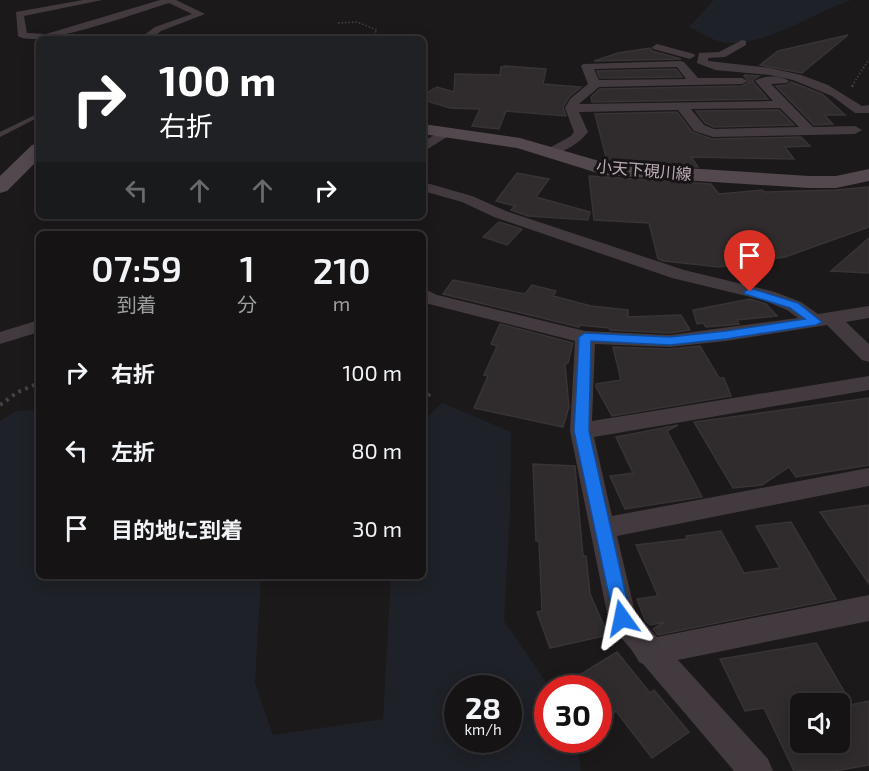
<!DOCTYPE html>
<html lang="ja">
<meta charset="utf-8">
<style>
:root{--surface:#151314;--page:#222022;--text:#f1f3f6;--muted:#9d9ea0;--line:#343234}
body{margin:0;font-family:"Exo 2","Noto Sans JP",sans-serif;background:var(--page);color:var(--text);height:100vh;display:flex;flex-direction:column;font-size:22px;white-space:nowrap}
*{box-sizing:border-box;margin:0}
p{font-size:20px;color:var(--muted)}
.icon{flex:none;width:33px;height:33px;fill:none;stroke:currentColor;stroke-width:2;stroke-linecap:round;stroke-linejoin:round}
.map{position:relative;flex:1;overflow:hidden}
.details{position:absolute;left:36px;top:231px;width:390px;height:348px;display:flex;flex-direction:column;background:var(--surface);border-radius:9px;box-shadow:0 3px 15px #0003,0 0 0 2px var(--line)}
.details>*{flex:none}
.top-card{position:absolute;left:36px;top:36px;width:390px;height:183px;border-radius:9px;box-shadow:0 3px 15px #0003,0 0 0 2px var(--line);background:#202124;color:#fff;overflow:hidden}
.tools{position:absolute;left:790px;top:693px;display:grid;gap:12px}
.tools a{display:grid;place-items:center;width:60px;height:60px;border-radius:9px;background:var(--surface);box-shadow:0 3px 15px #0003,0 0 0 2px var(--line);font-size:30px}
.speed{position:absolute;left:444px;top:675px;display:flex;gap:12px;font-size:30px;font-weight:700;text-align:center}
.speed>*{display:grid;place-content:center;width:78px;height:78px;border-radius:50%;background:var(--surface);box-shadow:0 3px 15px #0003,0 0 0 2px var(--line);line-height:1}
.speed small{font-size:15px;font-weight:400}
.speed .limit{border:9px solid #d22;background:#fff;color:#111}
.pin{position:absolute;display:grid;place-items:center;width:51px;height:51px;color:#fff;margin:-62px -26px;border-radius:50% 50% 50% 0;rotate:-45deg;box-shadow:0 0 6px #0007}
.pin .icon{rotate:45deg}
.me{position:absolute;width:66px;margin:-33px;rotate:348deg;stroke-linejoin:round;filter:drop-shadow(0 0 4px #0008)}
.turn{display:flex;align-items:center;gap:21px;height:126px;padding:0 24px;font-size:27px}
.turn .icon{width:78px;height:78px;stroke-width:2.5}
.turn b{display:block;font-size:42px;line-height:51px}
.lanes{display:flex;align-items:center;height:57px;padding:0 24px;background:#0003;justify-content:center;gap:30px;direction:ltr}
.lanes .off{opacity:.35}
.eta{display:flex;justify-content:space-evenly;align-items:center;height:102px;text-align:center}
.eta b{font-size:36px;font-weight:600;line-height:42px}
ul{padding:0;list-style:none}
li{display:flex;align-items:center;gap:18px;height:78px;padding:0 24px}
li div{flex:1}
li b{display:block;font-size:22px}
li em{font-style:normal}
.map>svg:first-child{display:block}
.green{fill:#1f2128;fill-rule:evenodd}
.building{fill:#302c2e;stroke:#383335;stroke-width:1.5}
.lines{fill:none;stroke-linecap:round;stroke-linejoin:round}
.path-far2{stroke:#494046;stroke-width:1.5;stroke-dasharray:1.5 2;stroke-linecap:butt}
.path-far1{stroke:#494046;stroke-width:2;stroke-dasharray:2 3;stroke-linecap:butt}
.path{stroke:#494046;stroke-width:4;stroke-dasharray:3 4.5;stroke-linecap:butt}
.service{fill:#423a3e;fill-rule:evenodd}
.minor{fill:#423a3e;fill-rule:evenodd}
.secondary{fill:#52484e;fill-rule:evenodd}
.route{fill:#1a73e8;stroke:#114b97;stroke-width:1.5}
.labels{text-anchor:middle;stroke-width:6;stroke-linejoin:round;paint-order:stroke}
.far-street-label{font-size:16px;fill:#bdabb7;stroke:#171415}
</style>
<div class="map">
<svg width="869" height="771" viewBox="0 0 869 771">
<rect width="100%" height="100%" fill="#1c191a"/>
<g class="green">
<path d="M 714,0 L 852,0 C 811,13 772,44 728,43 C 716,43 700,32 689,27 Z"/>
<path d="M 442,403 L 511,432 L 510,511 L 504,621 L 550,688 L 548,688 L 548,740 L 576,740 L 581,771 L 0,771 L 0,421 L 16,411 L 39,410 L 39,576 L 261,576 L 255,683 L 273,735 L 383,719 L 391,576 L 423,576 L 423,421 ZM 458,688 L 508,688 L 508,740 L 458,740 Z"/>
</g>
<g class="building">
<path d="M 848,35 L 802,73 L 760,65 L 778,51 Z"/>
<path d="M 650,48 L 652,51 L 681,59 L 594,61 L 618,53 Z"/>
<path d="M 505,66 L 546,69 L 543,84 L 581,87 L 569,97 L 563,107 L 566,116 L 506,111 L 499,129 L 472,126 L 480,109 L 450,108 L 423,100 L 423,95 L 437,87 L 454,92 L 455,74 L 500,75 L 501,67 Z"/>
<path d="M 676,69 L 682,77 L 600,78 L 597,71 Z"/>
<path d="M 745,75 L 759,76 L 754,79 L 753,82 L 768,99 L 592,102 L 591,97 L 600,89 L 742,86 L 750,82 L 744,76 Z"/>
<path d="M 791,82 L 822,94 L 845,115 L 824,115 L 833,124 L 814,125 L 776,86 L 787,85 Z"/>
<path d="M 779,110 L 794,125 L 714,127 L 705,123 L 696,111 Z"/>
<path d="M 677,112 L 692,132 L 712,139 L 801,137 L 810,146 L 785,147 L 794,159 L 691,157 L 698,167 L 607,161 L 595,114 Z"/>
<path d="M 517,173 L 549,179 L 536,197 L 590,212 L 588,220 L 528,216 L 511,210 L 515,206 L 496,201 Z"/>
<path d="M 589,176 L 711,184 L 719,194 L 762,190 L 765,192 L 836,190 L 869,187 L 869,227 L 785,257 L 719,267 L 664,261 L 658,259 L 649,223 L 594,220 Z"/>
<path d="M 499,222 L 522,229 L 507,245 L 483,237 Z"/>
<path d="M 869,238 L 869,273 L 831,271 Z"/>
<path d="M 453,280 L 525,294 L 532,285 L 556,291 L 553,296 L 591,306 L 628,310 L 628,317 L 681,315 L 690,330 L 670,333 L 610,330 L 609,328 L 579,325 L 579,327 L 443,294 Z"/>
<path d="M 750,299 L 766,304 L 777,316 L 737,320 L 739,324 L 706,327 L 703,323 L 697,324 L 693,310 Z"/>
<path d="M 500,324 L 573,343 L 568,363 L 565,364 L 569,407 L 563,427 L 474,408 L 488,376 L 484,375 L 497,346 L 491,344 Z"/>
<path d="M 700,346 L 719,378 L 724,378 L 731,396 L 612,416 L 596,387 L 596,384 L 621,380 L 613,347 L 670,349 Z"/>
<path d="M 869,398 L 869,465 L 796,477 L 789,467 L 762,485 L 733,488 L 694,422 Z"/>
<path d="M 678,425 L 667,431 L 702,497 L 625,509 L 610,476 L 633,473 L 616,437 Z"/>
<path d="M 533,464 L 575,466 L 583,556 L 586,556 L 590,594 L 608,635 L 550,648 L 537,612 L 542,611 L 539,541 L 536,541 Z"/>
<path d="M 869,505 L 869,584 L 820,512 Z"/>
<path d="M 791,522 L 836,599 L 658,635 L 653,629 L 665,622 L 650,625 L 645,620 L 637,599 L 658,596 L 636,545 L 687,539 L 686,536 L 721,531 L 744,573 L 780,568 L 756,526 Z"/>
<path d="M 816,643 L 845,693 L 801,701 L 801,742 L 840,742 L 840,707 L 869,701 L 869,765 L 834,771 L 794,771 L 764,708 L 745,711 L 720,659 Z"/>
<path d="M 617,652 L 650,693 L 654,690 L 689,732 L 652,758 L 616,711 L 611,715 L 598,698 L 598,688 L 591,688 L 581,674 Z"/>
</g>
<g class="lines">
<g class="path-far2">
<path d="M 338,23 L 357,22 L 377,30 L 372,37 L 374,39"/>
<path d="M 852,86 L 869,59"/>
</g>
<path class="path-far1" d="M 852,87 L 853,85"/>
<g class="path">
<path d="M 423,401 L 430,394"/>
<path d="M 0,405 L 18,392 L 39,383"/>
</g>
<path class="service" d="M 39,113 L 39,117 L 0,137 L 0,132 Z"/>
<g class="minor">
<path d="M 83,0 L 102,0 L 24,16 L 27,33 L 46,34 L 160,0 L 176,0 L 205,14 L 161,31 L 151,39 L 139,39 L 155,27 L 192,14 L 169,3 C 142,11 37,50 18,36 L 16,12 Z"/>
<path d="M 742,40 L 746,41 L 746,45 L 725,57 L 708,58 L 708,61 L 770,68 L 801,75 L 828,85 L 862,106 L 869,105 L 869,113 L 855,113 L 832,96 L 793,80 L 770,75 L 715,70 L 697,63 L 699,53 L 719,52 Z"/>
<path d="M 657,44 L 694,54 L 695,56 L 690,59 L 653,49 L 652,47 Z"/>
<path d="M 680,61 L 684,62 L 698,78 L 742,78 L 748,81 L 742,84 L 599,87 L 579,104 L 773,101 L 755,81 C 763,75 781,75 789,81 L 787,83 L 771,84 L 813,127 L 855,126 L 862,130 L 855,134 L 713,137 L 694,131 L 678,110 L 579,112 L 588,132 C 579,144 564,152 549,156 L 542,152 L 571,136 L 574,132 L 565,108 L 570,99 L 588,84 L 581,66 L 583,64 ZM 677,67 L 686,79 L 599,80 L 594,69 ZM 780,108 L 799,127 L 714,129 L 704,125 L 691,109 Z"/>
<path d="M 445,128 L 452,132 L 450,135 L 423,152 L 423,142 Z"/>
<path d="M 423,182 L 472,196 L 506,211 L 684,270 L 775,292 L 801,302 L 818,314 L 869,306 L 869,318 L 846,322 L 869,344 L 869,362 L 862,360 L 827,325 L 726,341 L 670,347 L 595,344 L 592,421 L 869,376 L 869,390 L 594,437 L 612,516 L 869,468 L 869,486 L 617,536 L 635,612 L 657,637 L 869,595 L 869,621 L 678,660 L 768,759 L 773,771 L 734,771 L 643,664 L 639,662 C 631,645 615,635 608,618 L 570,431 L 575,341 L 425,303 L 423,288 L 437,295 L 585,331 L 670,335 L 798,318 L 787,310 L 763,300 L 672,278 L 494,217 L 462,202 L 423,191 Z"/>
<path d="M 39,320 L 39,332 L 0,344 L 0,332 Z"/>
</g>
<g class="secondary">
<path d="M 423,124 L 520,138 L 606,163 L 809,176 L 836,176 L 869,169 L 869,181 L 836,188 L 809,188 L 604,175 L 517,148 L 423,134 Z"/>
<path d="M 39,143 L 39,159 L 7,191 L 0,193 L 0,176 L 32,145 Z"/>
</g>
</g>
<path class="route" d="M 750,288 L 798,303 L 822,322 L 816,325 L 726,339 L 670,345 L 591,341 L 589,431 L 631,618 L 628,624 L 622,627 L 615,624 L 574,431 L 579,337 L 585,333 L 670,337 L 726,331 L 805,319 L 790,308 L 745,294 L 744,292 Z"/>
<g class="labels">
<g class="far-street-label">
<text transform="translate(644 170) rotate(5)" y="6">小天下硯川線</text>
</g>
</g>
</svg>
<div class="tools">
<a><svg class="icon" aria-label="sound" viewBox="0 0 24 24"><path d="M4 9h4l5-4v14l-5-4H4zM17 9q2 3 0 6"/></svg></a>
</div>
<div class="speed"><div>28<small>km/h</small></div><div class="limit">30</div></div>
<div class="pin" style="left:750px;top:292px;background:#d93025"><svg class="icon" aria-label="arrive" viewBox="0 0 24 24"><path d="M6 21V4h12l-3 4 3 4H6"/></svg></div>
<svg class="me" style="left:622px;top:618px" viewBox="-20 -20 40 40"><path d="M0-17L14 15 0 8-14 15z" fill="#1a73e8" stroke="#fff" stroke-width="4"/></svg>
<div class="top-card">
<div class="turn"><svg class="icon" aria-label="right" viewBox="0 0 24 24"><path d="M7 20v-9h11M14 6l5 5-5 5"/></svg><div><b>100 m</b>右折</div></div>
<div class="lanes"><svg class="icon off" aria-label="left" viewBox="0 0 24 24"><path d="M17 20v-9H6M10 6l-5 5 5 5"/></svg><svg class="icon off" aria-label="ahead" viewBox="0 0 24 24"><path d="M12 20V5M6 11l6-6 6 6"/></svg><svg class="icon off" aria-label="ahead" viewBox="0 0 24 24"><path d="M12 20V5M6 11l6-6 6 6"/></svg><svg class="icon" aria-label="right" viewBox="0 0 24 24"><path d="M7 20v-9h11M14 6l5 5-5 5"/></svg></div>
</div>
<section class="details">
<div class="eta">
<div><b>07:59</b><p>到着</p></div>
<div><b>1</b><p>分</p></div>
<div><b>210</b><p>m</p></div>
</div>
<ul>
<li><svg class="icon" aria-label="right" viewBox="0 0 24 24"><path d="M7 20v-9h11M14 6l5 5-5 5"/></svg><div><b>右折</b></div><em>100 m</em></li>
<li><svg class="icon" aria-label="left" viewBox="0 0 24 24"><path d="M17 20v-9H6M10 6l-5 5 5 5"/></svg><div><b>左折</b></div><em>80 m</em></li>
<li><svg class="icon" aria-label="arrive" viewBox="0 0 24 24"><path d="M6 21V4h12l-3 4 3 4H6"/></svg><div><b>目的地に到着</b></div><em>30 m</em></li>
</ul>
</section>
</div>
